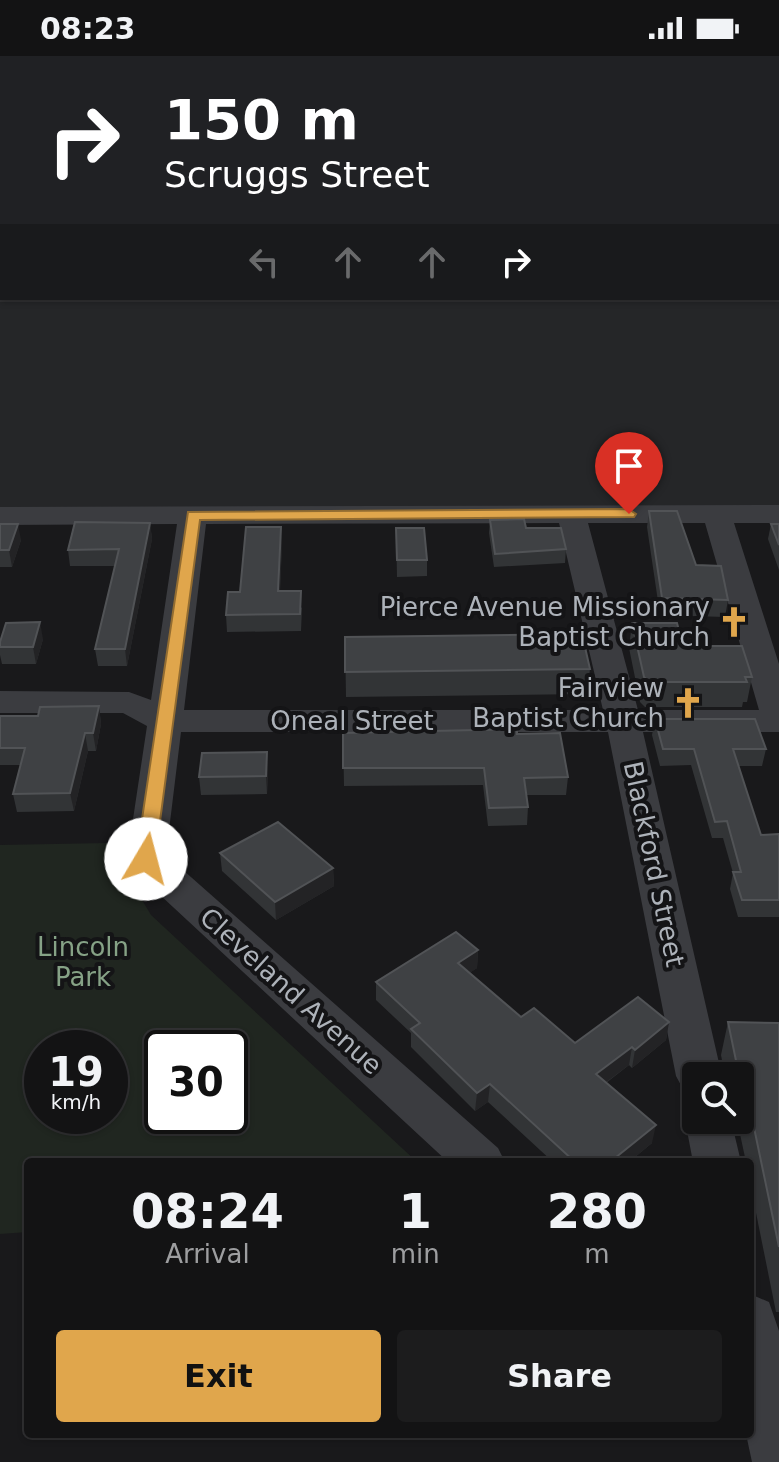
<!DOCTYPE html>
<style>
:root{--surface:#131314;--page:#1c1c1d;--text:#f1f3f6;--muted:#9d9ea0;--line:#323234;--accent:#e0a64c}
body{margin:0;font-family:"DejaVu Sans",sans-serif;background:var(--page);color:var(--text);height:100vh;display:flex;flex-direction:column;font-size:30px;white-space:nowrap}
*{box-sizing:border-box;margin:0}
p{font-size:26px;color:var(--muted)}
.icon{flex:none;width:44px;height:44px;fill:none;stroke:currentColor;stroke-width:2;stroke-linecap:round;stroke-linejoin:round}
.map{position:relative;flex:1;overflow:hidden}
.side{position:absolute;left:24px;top:1102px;width:730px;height:280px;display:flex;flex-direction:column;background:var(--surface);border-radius:8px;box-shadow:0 2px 6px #0004,0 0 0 2px var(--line)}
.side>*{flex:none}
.top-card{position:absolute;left:0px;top:0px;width:780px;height:244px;box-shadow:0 2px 6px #0004,0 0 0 2px var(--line);background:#202124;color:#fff;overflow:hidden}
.buttons{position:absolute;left:682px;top:1006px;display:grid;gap:16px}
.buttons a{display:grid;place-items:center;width:72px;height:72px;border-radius:8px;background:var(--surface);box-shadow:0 2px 6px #0004,0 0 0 2px var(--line);font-size:40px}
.speed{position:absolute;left:24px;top:974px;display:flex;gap:16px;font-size:40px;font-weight:700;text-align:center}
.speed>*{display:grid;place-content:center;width:104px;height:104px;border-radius:50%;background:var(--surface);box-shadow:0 2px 6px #0004,0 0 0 2px var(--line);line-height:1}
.speed small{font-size:20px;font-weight:400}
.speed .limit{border:4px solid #111;border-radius:12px;background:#fff;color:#111}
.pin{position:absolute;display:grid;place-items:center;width:68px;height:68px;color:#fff;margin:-82px -34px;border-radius:50% 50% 50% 0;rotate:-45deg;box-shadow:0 0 8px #0007}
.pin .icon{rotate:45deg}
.me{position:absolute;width:88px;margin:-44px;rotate:8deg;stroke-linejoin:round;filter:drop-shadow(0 0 6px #0008)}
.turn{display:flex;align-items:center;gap:28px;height:168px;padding:0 32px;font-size:36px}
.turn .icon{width:104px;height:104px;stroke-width:2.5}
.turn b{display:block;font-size:56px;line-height:68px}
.lanes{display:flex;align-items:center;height:76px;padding:0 32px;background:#0003;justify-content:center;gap:40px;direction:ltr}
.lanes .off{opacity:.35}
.eta{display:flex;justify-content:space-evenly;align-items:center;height:136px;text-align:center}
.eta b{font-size:48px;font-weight:700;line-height:56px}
.cta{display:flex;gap:16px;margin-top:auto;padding:16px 32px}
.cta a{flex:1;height:92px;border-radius:8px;background:var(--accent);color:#111;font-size:32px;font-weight:700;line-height:92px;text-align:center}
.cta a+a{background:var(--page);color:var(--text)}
.status{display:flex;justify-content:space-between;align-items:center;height:56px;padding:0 40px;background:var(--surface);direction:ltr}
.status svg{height:22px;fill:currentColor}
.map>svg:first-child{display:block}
.built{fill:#252628}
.green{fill:#202620;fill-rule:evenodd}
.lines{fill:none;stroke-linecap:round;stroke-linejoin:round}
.minor{fill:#3b3c40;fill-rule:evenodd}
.wall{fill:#323436}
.shaded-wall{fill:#232325}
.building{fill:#3f4144;stroke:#515356;stroke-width:2}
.route{fill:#e0a64c;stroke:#926c31;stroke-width:2}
.labels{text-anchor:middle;stroke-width:8;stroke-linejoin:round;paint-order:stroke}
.poi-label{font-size:26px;fill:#adb2b9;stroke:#141416;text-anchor:end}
.street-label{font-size:26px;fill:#adb2b9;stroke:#141416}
.park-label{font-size:26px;fill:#86a286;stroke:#141416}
</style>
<div class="status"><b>08:23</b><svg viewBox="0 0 49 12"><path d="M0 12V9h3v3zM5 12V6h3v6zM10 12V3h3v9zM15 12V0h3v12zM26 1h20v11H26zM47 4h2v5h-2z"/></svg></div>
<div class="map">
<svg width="779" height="1406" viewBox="0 0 779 1406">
<rect width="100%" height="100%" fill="#19191b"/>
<path class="built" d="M 0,130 L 2,242 L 778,242 L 779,198 L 779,452 L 0,460 Z"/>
<path class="green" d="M 108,787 L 151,859 L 417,1106 L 28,1106 L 28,1176 L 0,1178 L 0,789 ZM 42,992 L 110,992 L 110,1060 L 42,1060 ZM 162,992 L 230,992 L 230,1060 L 162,1060 Z"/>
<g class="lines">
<g class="minor">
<path d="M 334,0 L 350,0 L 333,2 Z"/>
<path d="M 749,0 L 765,0 L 766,2 L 750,2 Z"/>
<path d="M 779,449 L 779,467 L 734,467 L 779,608 L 779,676 L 643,676 L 722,1020 L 696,1020 L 696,1037 L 683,1033 L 676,1020 L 608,676 L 181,676 L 166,799 L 498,1092 L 505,1106 L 448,1106 L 132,813 L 127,803 L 147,670 L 123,657 L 0,657 L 0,635 L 129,636 L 151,644 L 177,468 L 0,469 L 0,451 ZM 559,467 L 603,654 L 184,654 L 206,468 ZM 588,467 L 705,467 L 759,654 L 638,654 Z"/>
<path d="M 696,1049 L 696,1064 L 731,1064 L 741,1106 L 693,1106 L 685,1064 Z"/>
<path d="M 750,1238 L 769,1246 L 779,1275 L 779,1406 L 752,1406 L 746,1378 L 750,1378 Z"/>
</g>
</g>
<g class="wall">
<path d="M 2,19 L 2,52 L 0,52 L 0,21 Z"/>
<path d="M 649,455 L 728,544 L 725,561 L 660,559 L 647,471 Z"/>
<path d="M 490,464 L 526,472 L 566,493 L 565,507 L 494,511 L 489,477 Z"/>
<path d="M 150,467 L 152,483 L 127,610 L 98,610 L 95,593 L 115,510 L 70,510 L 68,494 Z"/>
<path d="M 0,468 L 21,484 L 12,511 L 0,511 Z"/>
<path d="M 771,468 L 779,468 L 779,514 L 768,483 Z"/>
<path d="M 396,472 L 427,504 L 427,520 L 397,521 Z"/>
<path d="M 282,487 L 280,535 L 302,552 L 301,575 L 227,576 L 226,559 L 240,536 Z"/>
<path d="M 632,567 L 752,621 L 747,646 L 743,646 L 742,651 L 645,651 L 640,646 L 629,592 Z"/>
<path d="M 345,581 L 590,613 L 587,638 L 346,641 Z"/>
<path d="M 43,583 L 36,608 L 2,608 L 0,599 L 0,586 Z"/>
<path d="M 99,650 L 101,668 L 96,695 L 88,695 L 74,755 L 17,756 L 13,738 L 20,709 L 0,709 L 0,660 L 38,660 Z"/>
<path d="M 655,663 L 766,693 L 762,710 L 738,710 L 761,779 L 779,778 L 779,861 L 738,861 L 730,833 L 733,817 L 723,782 L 712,782 L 691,709 L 660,710 L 652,679 Z"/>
<path d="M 343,677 L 517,678 L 568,721 L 566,739 L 526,739 L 528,751 L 527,769 L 488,770 L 483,729 L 344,730 Z"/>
<path d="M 268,713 L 267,738 L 201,739 L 199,721 Z"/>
<path d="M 220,797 L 333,812 L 334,830 L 276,864 L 222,815 Z"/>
<path d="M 478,894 L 477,912 L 469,917 L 521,961 L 575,987 L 669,966 L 666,984 L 632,1012 L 629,1009 L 606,1027 L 652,1087 L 629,1106 L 553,1106 L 488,1046 L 475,1055 L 411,991 L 411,977 L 376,944 L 376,926 Z"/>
<path d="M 728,966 L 779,967 L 779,1256 L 776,1256 L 750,1127 L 750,1106 L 746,1106 L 737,1064 L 740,1064 L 740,1020 L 725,1020 L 721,999 Z"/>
</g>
<g class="shaded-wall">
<path d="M 150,467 L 152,483 L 127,610 L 125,593 Z"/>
<path d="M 18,468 L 21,484 L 12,511 L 9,494 Z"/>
<path d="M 281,471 L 282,487 L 279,552 L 278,535 Z"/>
<path d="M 40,566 L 43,583 L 36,608 L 33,591 Z"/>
<path d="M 99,650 L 101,668 L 96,695 L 93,677 Z"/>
<path d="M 85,677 L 88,695 L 74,755 L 70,737 Z"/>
<path d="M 267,696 L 268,713 L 267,738 L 266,720 Z"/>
<path d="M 333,812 L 334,830 L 276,864 L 275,846 Z"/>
<path d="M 478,894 L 477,912 L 457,926 L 458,907 Z"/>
<path d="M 669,966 L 666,984 L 632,1012 L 635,994 Z"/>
<path d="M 632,991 L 629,1009 L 593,1036 L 596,1018 Z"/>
<path d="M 490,1028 L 488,1046 L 475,1055 L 477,1037 Z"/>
<path d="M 656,1069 L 652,1087 L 629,1106 L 610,1106 Z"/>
</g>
<g class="building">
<path d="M 27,0 L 307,0 L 307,2 L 25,2 Z"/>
<path d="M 416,0 L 608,0 L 609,2 L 416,2 Z"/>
<path d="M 2,19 L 2,33 L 0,33 L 0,21 Z"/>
<path d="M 649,455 L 677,455 L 696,509 L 721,510 L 728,544 L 662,542 Z"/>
<path d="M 524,463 L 526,472 L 561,472 L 566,493 L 495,498 L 490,464 Z"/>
<path d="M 75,466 L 150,467 L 125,593 L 95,593 L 119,493 L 68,494 Z"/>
<path d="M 0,468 L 18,468 L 9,494 L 0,494 Z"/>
<path d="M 771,468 L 779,468 L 779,489 Z"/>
<path d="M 246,471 L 281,471 L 278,535 L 301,535 L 300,558 L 226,559 L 228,536 L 240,536 Z"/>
<path d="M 396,472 L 424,472 L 427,504 L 397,504 Z"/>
<path d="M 40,566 L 33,591 L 0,591 L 0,586 L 6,567 Z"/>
<path d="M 632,567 L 677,567 L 683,590 L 742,590 L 752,621 L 745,621 L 747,626 L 649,626 L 644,621 Z"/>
<path d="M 582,578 L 590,613 L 345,616 L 345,581 Z"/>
<path d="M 99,650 L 93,677 L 85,677 L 70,737 L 13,738 L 25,692 L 0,692 L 0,660 L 38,660 L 40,651 Z"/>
<path d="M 655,663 L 755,663 L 766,693 L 733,693 L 761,779 L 779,778 L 779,844 L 742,844 L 733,816 L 741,816 L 727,765 L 715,766 L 694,693 L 663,693 Z"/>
<path d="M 517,673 L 517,678 L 560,677 L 568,721 L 524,722 L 528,751 L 489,752 L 484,712 L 343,712 L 343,677 Z"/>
<path d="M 267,696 L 266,720 L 199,721 L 202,697 Z"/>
<path d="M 278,766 L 333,812 L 275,846 L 220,797 Z"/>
<path d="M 456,876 L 478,894 L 458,907 L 521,961 L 534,952 L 575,987 L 638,941 L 669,966 L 635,994 L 632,991 L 596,1018 L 656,1069 L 610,1106 L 575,1106 L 490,1028 L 477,1037 L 411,973 L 420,967 L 376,926 Z"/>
<path d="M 728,966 L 779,967 L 779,1191 L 743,1019 L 739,1019 Z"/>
</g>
<path class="route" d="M 629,453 L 636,458 L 634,461 L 200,464 L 155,803 L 146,810 L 139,808 L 136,803 L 188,456 Z"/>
<defs>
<symbol id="church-bare" viewBox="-9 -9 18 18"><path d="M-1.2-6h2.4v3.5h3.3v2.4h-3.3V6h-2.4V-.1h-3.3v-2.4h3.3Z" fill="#e0a64c" stroke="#141416" stroke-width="2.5" paint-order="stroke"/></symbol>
</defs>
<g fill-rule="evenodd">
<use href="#church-bare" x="712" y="544" width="44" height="44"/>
<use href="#church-bare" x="666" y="625" width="44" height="44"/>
</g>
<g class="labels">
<g class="poi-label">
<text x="710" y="560">Pierce Avenue Missionary<tspan x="710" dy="30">Baptist Church</tspan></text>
<text x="664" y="641">Fairview<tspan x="664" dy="30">Baptist Church</tspan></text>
</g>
<g class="street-label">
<text x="352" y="674">Oneal Street</text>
<text transform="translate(654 808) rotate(78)" y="9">Blackford Street</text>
<text transform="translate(291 935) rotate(42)" y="9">Cleveland Avenue</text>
</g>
<g class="park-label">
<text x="83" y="900">Lincoln<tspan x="83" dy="30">Park</tspan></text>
</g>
</g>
</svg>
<div class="buttons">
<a><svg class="icon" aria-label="search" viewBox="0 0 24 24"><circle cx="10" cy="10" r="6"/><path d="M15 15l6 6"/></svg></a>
</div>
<div class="speed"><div>19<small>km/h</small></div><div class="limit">30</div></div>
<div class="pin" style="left:629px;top:458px;background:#d93025"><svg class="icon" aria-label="arrive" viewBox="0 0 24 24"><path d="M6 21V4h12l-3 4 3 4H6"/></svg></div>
<svg class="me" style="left:146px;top:803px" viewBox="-20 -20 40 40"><circle r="19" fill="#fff"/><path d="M0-13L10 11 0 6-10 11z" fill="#e0a64c"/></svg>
<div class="top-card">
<div class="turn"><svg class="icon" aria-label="right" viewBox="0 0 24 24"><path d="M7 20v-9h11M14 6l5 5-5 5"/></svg><div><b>150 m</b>Scruggs Street</div></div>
<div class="lanes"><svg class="icon off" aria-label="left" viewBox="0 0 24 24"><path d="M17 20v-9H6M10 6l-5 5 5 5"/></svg><svg class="icon off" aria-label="ahead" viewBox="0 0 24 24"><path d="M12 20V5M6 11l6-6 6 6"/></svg><svg class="icon off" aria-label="ahead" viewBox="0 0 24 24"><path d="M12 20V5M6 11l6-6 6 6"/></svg><svg class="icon" aria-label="right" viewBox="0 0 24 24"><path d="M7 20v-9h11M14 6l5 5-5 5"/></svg></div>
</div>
<section class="side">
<div class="eta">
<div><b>08:24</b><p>Arrival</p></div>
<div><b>1</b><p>min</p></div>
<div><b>280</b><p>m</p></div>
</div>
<div class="cta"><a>Exit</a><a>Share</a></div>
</section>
</div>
